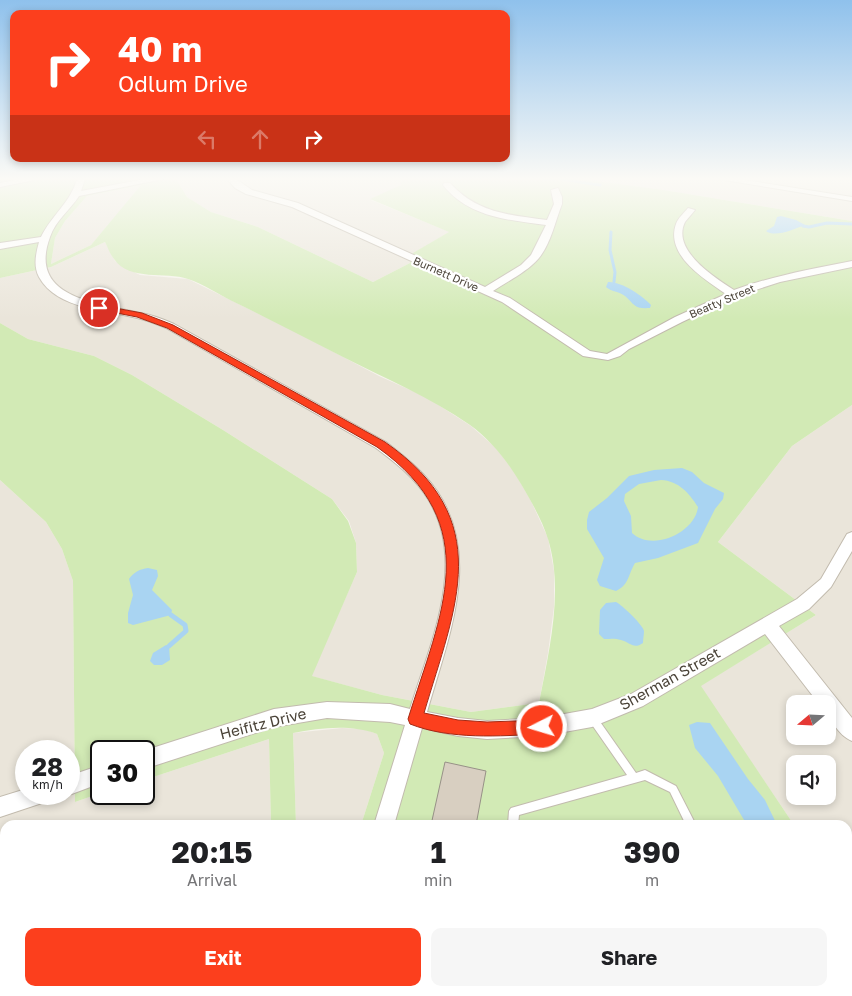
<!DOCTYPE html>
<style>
:root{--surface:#fff;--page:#f6f6f6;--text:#202124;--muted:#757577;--accent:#fc3f1d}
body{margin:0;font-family:"Golos Text",sans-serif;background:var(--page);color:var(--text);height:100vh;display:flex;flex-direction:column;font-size:19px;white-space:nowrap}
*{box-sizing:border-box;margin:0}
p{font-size:16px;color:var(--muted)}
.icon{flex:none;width:28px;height:28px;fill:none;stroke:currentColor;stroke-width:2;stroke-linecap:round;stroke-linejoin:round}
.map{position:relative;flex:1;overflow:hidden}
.drawer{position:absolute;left:0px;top:820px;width:852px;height:176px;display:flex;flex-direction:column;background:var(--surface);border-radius:15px 15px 0 0;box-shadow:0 2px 8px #0003}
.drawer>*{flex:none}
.banner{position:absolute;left:10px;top:10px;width:500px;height:152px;border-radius:10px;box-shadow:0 2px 8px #0003;background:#fc3f1d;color:#fff;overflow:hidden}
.needle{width:32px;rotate:251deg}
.tools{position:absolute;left:786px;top:695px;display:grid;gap:10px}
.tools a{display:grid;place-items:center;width:50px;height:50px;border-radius:10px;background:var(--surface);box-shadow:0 2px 8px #0003;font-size:25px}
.speed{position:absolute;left:15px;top:740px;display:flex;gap:10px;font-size:25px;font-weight:700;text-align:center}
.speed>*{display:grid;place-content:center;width:65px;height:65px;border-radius:50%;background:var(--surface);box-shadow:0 2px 8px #0003;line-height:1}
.speed small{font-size:12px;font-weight:400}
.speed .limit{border:2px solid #111;border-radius:8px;background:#fff;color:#111}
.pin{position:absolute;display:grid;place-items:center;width:42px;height:42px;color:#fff;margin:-21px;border:2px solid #fff;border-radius:50%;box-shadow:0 1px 5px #0007}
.me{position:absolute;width:55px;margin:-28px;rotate:265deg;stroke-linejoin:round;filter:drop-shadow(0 0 4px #0008)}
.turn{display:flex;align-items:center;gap:18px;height:105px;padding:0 25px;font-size:22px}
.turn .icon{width:65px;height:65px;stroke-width:2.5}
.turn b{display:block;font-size:35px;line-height:42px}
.lanes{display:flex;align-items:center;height:48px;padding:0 25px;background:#0003;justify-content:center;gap:25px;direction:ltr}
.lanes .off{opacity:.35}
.eta{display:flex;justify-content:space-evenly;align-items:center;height:85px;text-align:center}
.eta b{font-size:30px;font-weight:700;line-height:35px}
.primary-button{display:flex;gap:10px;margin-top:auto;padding:10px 25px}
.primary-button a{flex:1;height:58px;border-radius:10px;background:var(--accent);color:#fff;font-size:20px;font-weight:700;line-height:58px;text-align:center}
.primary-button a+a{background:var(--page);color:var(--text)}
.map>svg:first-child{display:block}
.residential{fill:#eae5da;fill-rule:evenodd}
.green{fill:#d2eab5;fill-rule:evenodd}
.water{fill:#a9d4f2;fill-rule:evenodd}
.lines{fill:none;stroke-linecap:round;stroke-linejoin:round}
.stream-far1{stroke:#a9d4f2;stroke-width:3}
.stream{stroke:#a9d4f2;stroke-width:5}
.building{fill:#d8cfc1;stroke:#979187}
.service-casing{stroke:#c2bbae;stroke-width:2}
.minor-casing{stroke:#c2bbae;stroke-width:2}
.service{fill:#fff;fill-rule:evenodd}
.minor{fill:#fff;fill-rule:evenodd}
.route{fill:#fc3f1d;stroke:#a42913}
.labels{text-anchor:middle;stroke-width:4.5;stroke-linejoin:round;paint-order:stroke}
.far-street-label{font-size:11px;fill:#4b4439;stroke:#fff}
.near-street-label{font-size:15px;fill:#4b4439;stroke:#fff}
</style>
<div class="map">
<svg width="852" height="996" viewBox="0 0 852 996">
<rect width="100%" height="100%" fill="#f6f3ec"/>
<g class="residential">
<path d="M 176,179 L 401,179 L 401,185 L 371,200 L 450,232 L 414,253 L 410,263 L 373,282 L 258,227 L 211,212 L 187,197 Z"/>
<path d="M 581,179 L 852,180 L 852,221 L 664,190 Z"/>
<path d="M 142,185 L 91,245 L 51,264 L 55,238 L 65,221 L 87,196 Z"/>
<path d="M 105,242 L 115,261 L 126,268 L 140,275 L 188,279 L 298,333 L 379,376 L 426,397 L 471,426 L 496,448 L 515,473 L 531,501 L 548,538 L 554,571 L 554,607 L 548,653 L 539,703 L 471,712 L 382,695 L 311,676 L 357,572 L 356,543 L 349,521 L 332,499 L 223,430 L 132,375 L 94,356 L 28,339 L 0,323 L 0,278 L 51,267 Z"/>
<path d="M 852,405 L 852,910 L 848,904 L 848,825 L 794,825 L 700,686 L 816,615 L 718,542 L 792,446 ZM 795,704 L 828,704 L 828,736 L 795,736 ZM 795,764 L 828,764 L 828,796 L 795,796 Z"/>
<path d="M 0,480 L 46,522 L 62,549 L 73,581 L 75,802 L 101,793 L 144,794 L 144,780 L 269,739 L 271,825 L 5,825 L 5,960 L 0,962 ZM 26,751 L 69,751 L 69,794 L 26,794 Z"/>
<path d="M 342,728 L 365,729 L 377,734 L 384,753 L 361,825 L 296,825 L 293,733 Z"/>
</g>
<g class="green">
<path d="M 0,179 L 176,179 L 187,197 L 211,212 L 258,227 L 373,282 L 410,263 L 413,253 L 449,232 L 370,199 L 401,185 L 400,179 L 581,179 L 664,190 L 852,221 L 852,405 L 792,446 L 718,542 L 816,615 L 701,686 L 794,825 L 361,825 L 384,753 L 377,734 C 350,724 320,728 293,733 L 296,825 L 271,825 L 269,739 L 144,780 L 144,751 L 101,751 L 101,793 L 75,802 L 73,581 L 62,549 L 46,522 L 0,480 L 0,323 L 28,339 L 94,356 L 132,375 L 223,430 L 332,499 L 348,521 L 356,543 L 357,572 L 312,676 L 382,695 L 471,712 L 539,703 C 549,651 564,591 548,539 C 542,520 531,501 521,484 C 508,462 491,440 470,425 C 430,397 386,379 343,357 C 306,338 269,319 232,301 C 218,294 203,284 188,279 C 166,271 130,282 114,259 C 110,254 108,248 105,242 L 51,267 L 0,278 ZM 141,185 L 91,245 L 51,264 L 55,238 L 65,221 L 87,196 Z"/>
<path d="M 848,904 L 852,910 L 852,996 L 0,996 L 0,962 L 5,960 L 5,991 L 848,991 Z"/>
</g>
<g class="water">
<path d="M 781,216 L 796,220 L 805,225 C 794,229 775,238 766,231 L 774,226 L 777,217 Z"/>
<path d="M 608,282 C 621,281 643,296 651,305 L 650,308 C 634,309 635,305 625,296 C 619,291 611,292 606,287 Z"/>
<path d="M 682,468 L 692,472 L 704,483 L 724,493 L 723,499 L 715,509 L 698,543 L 658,558 L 635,563 C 628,575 629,585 616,591 L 600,586 L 597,580 L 604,558 L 587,529 L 587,520 L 589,512 L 607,498 L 629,476 L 654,470 ZM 661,480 C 679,481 689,493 698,507 C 695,533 652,552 632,533 L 631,516 L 624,501 L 625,494 L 639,484 Z"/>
<path d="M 148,568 L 157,570 L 158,576 L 152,590 L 172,610 L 171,615 L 133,625 L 128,623 L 128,613 L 133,595 L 129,579 C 134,572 140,569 148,568 Z"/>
<path d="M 616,602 C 622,605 642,624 644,631 C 644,635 643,639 643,643 C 633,650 630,642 621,640 C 615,638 609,639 604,639 L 599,634 L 600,610 L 606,603 Z"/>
<path d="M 166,645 L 169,646 L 170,660 L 162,665 L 154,665 L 150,661 L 153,653 Z"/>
<path d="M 697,722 L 710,723 L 748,779 L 765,800 L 777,825 L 747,825 L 718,776 L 695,748 L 689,725 Z"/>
<path d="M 561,991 L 833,991 L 834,996 L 563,996 Z"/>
</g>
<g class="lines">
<g class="stream-far1">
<path d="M 543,179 L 555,179"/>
<path d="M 561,179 L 600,185"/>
<path d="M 803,226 L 809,227 L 827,223 L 852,224"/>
<path d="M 611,232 L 610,250 L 615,272 L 614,282"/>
</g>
<path class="stream" d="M 169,646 L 186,631 L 185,625 L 171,615"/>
</g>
<path class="building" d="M 445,762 L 486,771 L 476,825 L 431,825 Z"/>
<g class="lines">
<defs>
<path id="service" d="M 593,715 L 596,716 L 636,773 L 645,770 L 676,786 L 696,825 L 686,825 L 670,792 L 645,780 L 519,815 L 518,825 L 508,825 L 509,811 L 511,808 L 627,775 L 590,722 L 589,719 L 590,716 Z"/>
<g id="minor">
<path d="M 20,179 L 39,179 L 0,187 L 0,183 Z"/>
<path d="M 77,179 L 85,179 L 81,191 L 145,179 L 163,179 L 79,196 C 70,210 55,221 50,237 C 27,299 99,303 141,313 C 152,315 163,319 174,324 L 386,442 C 399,452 412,462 423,474 C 489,543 449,634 427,712 L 458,718 L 487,721 L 542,718 L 592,709 L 631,694 L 797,599 L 821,579 L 847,534 L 852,532 L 852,551 L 831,587 L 809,609 L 779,626 L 852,718 L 852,741 C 838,735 828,718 828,704 L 819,704 L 765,634 L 643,706 L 592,727 L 542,736 L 487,739 L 458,736 L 422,728 L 394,825 L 374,825 L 405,725 L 390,722 L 327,718 L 274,727 L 144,769 L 143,751 L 274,709 L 327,702 L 390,704 L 410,709 C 430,644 468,563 428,499 C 415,478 396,463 376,448 L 166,328 C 158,325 149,321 141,319 C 108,310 57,310 39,277 C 33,266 36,253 39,242 L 0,249 L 0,243 L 41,237 C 51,216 71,202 77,179 Z"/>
<path d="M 227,179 L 236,179 L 252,190 L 298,203 L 485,287 L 521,265 L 531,255 L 546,225 C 508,220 468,217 443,185 L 444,183 L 450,183 C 477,213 509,215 547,220 L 554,204 L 551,190 L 558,188 L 562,197 L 562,204 C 555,222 551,243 539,258 C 527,272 508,281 493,291 L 510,298 L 590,351 L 607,354 L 675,317 L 726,294 C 704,279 665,255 676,224 C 678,218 684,213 688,208 L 695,210 C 692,214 688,218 685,222 C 671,250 715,278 734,290 C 772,276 812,269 852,261 L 852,267 L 780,282 L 737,296 L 682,322 L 629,349 L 620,356 L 608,360 L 583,356 L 502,302 L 292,207 L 246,194 L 235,188 Z"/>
<path d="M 718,179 L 739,179 L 852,197 L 852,201 Z"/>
<path d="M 101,765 L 101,783 L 69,795 L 67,794 L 69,794 L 69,776 Z"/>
<path d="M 26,789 L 26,794 L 51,794 L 48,801 L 0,817 L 0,797 Z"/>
<rect x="346" y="991" width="22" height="5"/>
</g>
</defs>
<use href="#service" class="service-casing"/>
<use href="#minor" class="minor-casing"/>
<use href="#service" class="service"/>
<use href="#minor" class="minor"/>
</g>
<linearGradient id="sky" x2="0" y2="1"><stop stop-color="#8fc1ec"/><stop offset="0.56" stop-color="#fbfaf6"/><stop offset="1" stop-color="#fbfaf6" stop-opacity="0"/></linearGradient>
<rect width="852" height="319" fill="url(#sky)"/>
<path class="route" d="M 99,305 L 142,313 L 173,325 L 385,442 C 497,520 456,605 424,713 L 458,720 L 487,722 L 542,720 L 547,722 L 549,727 L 547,732 L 542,734 C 499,736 451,740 410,724 L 408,719 C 441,613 487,525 377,447 L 167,328 L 137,317 L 96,309 L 96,306 Z"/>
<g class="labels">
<g class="far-street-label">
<text transform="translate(446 274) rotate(24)" y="4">Burnett Drive</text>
<text transform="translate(722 301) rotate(-23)" y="4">Beatty Street</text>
</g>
<g class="near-street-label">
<text transform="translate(670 679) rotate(-29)" y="5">Sherman Street</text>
<text transform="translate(263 724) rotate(-14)" y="5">Heifitz Drive</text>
</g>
</g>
</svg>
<div class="tools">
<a><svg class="needle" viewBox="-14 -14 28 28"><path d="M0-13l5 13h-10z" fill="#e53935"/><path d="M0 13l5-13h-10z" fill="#757577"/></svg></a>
<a><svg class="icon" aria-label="sound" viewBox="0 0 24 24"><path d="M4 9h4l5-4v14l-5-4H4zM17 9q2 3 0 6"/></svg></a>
</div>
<div class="speed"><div>28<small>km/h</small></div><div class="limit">30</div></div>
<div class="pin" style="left:99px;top:308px;background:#d93025"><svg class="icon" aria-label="arrive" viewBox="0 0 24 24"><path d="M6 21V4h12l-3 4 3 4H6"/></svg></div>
<svg class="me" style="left:542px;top:727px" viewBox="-20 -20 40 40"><circle r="17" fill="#fc3f1d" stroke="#fff" stroke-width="3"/><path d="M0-11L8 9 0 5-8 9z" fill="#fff"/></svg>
<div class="banner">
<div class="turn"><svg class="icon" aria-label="right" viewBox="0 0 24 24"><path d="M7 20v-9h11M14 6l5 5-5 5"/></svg><div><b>40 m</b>Odlum Drive</div></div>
<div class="lanes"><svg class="icon off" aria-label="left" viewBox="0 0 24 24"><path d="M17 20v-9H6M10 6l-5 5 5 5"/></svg><svg class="icon off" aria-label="ahead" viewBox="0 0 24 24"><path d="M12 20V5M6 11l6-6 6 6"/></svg><svg class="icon" aria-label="right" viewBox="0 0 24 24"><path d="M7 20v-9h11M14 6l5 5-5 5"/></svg></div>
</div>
<section class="drawer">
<div class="eta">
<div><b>20:15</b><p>Arrival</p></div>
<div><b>1</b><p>min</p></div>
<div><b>390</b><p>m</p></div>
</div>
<div class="primary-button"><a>Exit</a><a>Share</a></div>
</section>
</div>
